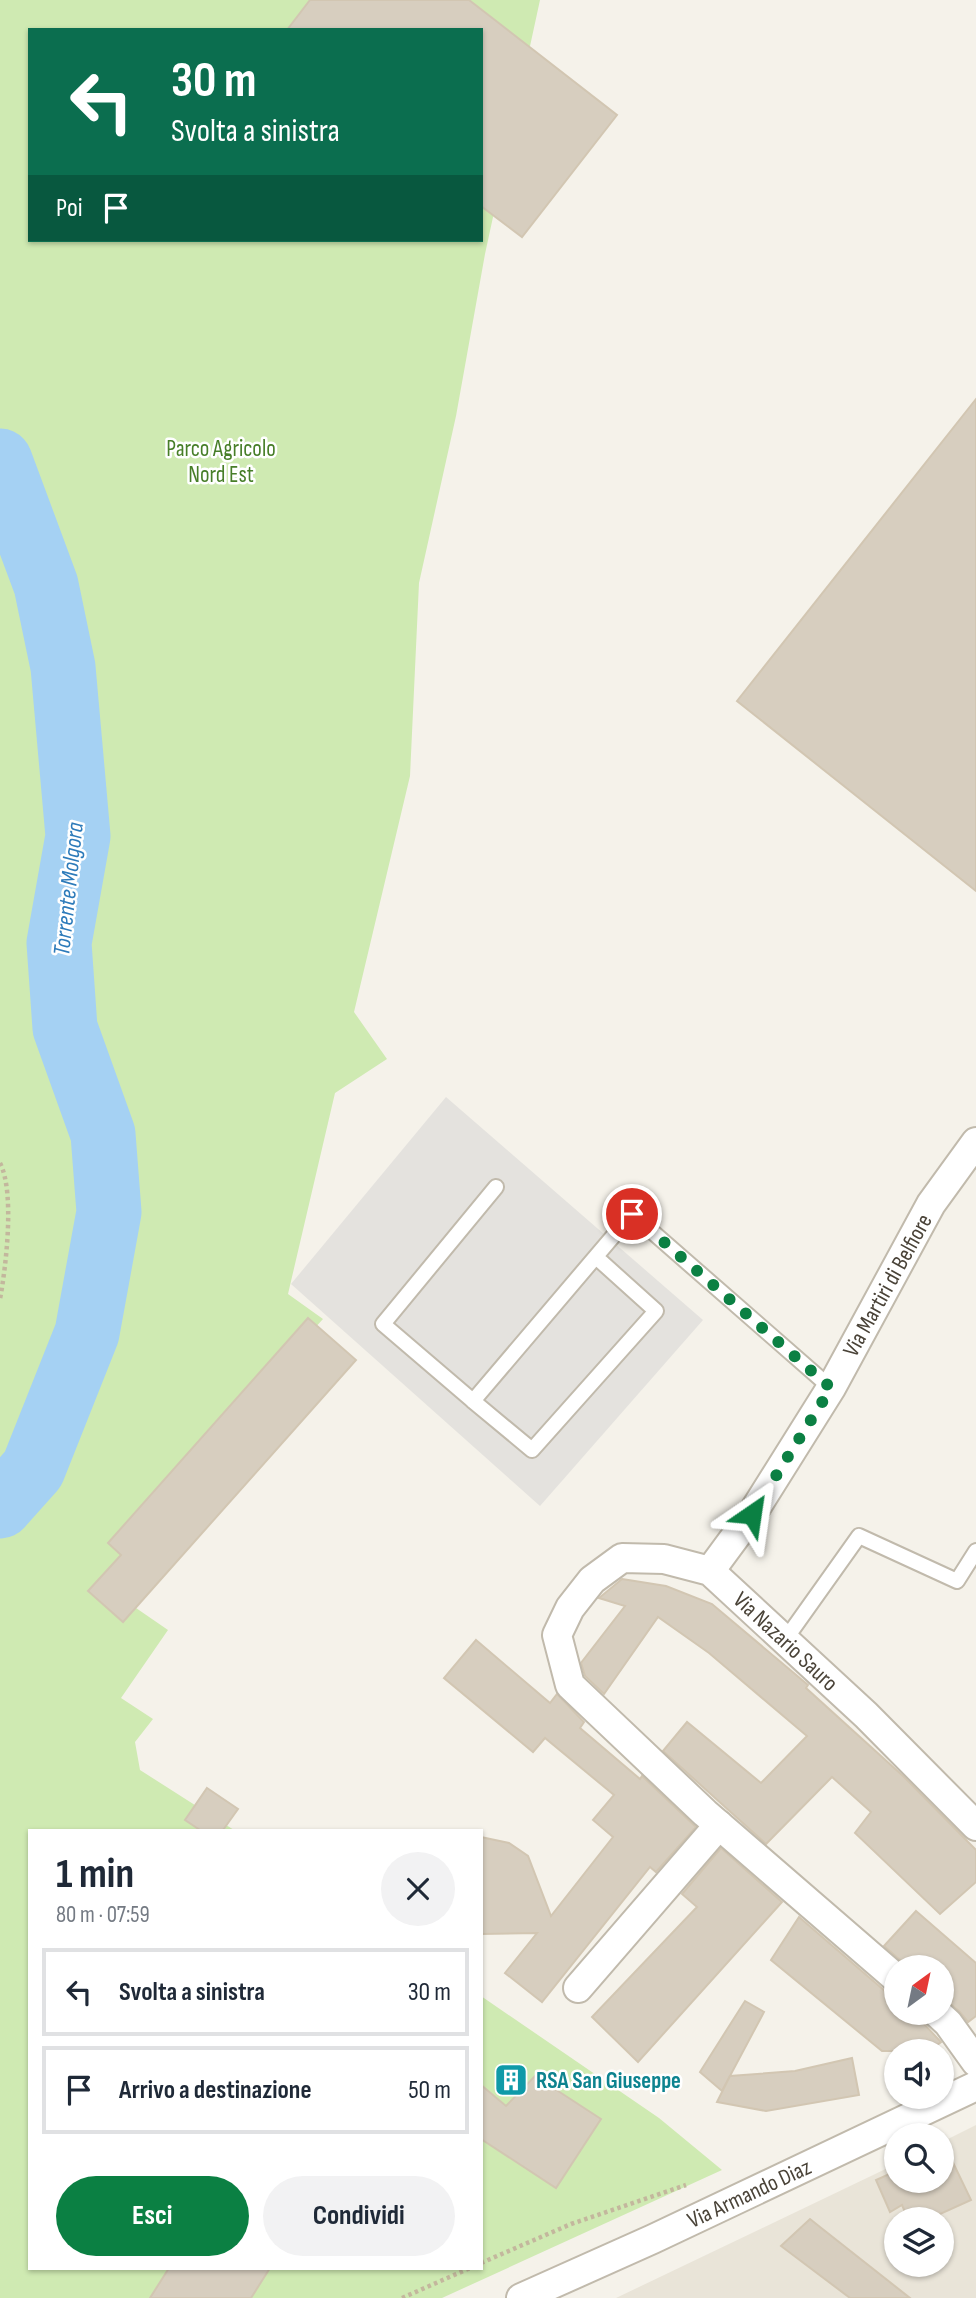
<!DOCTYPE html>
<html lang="it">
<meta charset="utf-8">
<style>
:root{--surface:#fff;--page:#f2f2f3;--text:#1f2937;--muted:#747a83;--line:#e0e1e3;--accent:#0b8043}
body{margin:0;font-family:"Sofia Sans Condensed",sans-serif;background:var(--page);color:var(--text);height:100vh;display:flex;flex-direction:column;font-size:26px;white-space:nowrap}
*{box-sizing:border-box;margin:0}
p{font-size:23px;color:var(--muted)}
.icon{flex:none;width:38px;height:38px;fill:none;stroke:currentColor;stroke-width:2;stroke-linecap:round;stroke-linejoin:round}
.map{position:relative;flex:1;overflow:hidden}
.details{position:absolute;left:28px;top:1829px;width:455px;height:441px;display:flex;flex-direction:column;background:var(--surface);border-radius:0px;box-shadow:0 2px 5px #0004}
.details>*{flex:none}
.hud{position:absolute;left:28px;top:28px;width:455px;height:214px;border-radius:0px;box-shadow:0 2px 5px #0004;background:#0b6e4f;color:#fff;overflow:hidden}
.needle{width:46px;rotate:33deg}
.buttons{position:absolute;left:884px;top:1955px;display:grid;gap:14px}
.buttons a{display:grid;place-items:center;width:70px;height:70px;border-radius:50%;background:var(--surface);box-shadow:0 2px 5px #0004;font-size:35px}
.pin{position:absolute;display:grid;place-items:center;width:60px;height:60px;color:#fff;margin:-30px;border:4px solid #fff;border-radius:50%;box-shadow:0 2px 7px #0007}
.me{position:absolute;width:77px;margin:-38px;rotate:32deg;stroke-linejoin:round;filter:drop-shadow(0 0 5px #0008)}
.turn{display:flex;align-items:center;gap:24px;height:147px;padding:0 28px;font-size:32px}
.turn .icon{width:91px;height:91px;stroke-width:2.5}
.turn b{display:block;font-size:49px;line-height:60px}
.then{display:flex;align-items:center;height:66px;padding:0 28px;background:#0003;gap:14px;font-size:26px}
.round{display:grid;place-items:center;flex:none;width:74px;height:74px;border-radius:37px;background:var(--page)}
.headline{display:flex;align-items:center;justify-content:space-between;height:119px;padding:0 28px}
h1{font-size:42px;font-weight:700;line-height:52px}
.cta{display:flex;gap:14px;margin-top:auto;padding:14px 28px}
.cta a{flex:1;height:80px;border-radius:42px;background:var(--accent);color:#fff;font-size:28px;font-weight:700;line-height:80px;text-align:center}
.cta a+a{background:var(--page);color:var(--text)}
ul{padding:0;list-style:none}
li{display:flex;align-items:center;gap:21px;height:88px;margin:0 14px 10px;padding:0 14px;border:4px solid var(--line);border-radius:0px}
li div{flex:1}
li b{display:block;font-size:26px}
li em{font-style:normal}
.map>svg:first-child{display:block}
.residential{fill:#e9e4d8;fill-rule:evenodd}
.green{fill:#cfeab2;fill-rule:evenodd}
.parking{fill:#e4e2de}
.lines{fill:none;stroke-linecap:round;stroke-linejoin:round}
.river{stroke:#a5d1f3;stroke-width:65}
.building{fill:#d7cebf;stroke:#d2c6b2;stroke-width:2}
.service-casing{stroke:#c1baac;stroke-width:18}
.minor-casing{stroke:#c1baac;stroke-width:32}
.path{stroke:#c3b79d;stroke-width:4.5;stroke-dasharray:3.5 3.5;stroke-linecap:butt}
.service{stroke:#fff;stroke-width:14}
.minor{stroke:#fff;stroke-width:28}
.route{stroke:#0b8043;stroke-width:12;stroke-dasharray:0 21.6}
.labels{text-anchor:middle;stroke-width:5;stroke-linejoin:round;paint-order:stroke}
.park-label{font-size:23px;fill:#477e28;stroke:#fff}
.street-label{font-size:23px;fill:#4a4338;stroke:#fff}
.culture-label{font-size:23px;font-weight:bold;fill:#0d838f;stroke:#fff;text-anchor:start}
.water-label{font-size:24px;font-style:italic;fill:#2d7bba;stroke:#fff}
</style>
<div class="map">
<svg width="976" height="2298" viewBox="0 0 976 2298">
<rect width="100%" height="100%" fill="#f5f2ea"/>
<path class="residential" d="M 976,2125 L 976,2298 L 616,2298 L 896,2164 L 896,2180 L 942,2180 L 942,2142 ZM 896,2219 L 942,2219 L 942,2264 L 896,2264 Z"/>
<path class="green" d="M 0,0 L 540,0 L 485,254 L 456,416 L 419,583 L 410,776 L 354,1012 L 387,1059 L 335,1093 L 288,1294 L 323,1319 L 125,1537 L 134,1610 L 136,1608 L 168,1630 L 121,1698 L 153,1719 L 135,1742 L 140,1770 L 234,1830 L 30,1830 L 30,2268 L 481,2268 L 481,1996 L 659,2118 L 722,2170 L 442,2298 L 0,2298 ZM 30,30 L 481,30 L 481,240 L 30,240 Z"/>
<path class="parking" d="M 446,1097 L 703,1320 L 540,1506 L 291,1284 Z"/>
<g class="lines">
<path class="river" d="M 0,461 L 46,585 L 63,667 L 78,836 L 59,943 L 65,1028 L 103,1134 L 109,1212 L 87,1333 L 33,1469 L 0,1506"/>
</g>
<g class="building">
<path d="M 310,0 L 469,0 L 617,115 L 522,237 L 481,206 L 481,30 L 287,30 Z"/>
<path d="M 976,399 L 976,891 L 737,701 Z"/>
<path d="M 308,1318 L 356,1360 L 123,1622 L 88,1591 L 121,1555 L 108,1543 Z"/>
<path d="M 622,1579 L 666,1586 L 712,1604 L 808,1685 L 806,1688 L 903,1776 L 976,1850 L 976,1882 L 940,1914 L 855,1833 L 871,1812 L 832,1777 L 766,1844 L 663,1751 L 687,1722 L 761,1783 L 807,1736 L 709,1653 L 658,1617 L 604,1694 L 585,1676 L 581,1663 L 625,1606 L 599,1598 Z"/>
<path d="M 476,1640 L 550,1703 L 557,1694 L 584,1722 L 580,1728 L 640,1779 L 642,1776 L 696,1827 L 656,1872 L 650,1867 L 542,2002 L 505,1973 L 537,1933 L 481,1934 L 481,1837 L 509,1843 L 528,1856 L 551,1916 L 613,1837 L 593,1820 L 614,1795 L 545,1738 L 533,1752 L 444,1678 Z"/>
<path d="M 207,1788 L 238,1809 L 223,1830 L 200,1830 L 185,1820 Z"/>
<path d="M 721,1848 L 782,1902 L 638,2062 L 592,2017 L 697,1907 L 682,1894 Z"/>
<path d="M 916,1911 L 976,1963 L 976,2016 L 968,2022 L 959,2011 L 942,1997 L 942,1967 L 908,1967 L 884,1946 Z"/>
<path d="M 799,1917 L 885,1991 L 896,1994 L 896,2012 L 920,2012 L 924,2024 L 941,2042 L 929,2051 L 882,2051 L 771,1960 Z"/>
<path d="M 745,2001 L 764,2012 L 722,2091 L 700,2072 Z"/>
<path d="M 852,2058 L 859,2095 L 766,2111 L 717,2102 L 730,2076 L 795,2071 Z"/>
<path d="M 535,2076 L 601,2119 L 556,2188 L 481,2139 L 481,2085 L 506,2106 Z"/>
<path d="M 946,2148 L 971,2200 L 929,2219 L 908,2219 L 902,2205 L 890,2212 L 876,2180 L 896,2171 L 896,2180 L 942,2180 L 942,2150 Z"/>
<path d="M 810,2219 L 820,2227 L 910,2298 L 850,2298 L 781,2246 Z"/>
<path d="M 169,2268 L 270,2268 L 251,2298 L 150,2298 Z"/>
</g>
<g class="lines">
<defs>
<g id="service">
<path d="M 596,1257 L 656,1311 L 532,1450 L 473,1401 L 632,1214 L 831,1388"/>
<path d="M 473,1401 L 383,1324 L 496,1187"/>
<path d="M 785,1640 L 859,1536 L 957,1581 L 976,1551"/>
</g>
<g id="minor">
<path d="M 710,1571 L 752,1514 L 831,1388 L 931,1204 L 976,1142"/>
<path d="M 896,1978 L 705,1813 L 570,1685 L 557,1635 L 570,1608 L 592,1580 L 622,1558 L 664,1559 L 710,1571 L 866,1715 L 976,1826"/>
<path d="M 578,1988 L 719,1825"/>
<path d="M 936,2012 L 948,2023 L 976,2062"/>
<path d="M 521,2298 L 653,2239 L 976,2086"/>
</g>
</defs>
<use href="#service" class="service-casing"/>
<use href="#minor" class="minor-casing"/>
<g class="path">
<path d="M 0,1163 C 15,1192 6,1267 0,1299"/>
<path d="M 481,2263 L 571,2224 L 686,2185"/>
<path d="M 402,2298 L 470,2268"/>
</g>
<use href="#service" class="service"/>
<use href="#minor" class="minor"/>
</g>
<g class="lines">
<path class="route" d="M 632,1214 L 831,1388 L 752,1514"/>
</g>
<defs>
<symbol id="building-square" viewBox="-11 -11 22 22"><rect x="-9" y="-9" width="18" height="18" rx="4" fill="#0f9aa8" stroke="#fff"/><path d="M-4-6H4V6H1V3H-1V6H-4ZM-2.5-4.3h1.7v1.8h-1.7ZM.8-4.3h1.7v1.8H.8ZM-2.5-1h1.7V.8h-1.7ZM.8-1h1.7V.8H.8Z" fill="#fff"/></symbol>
</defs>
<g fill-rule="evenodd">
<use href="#building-square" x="492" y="2061" width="38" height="38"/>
</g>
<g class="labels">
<g class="park-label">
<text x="221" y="456">Parco Agricolo<tspan x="221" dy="26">Nord Est</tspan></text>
</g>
<g class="street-label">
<text transform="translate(887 1285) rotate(-61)" y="8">Via Martiri di Belfiore</text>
<text transform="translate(786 1641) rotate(43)" y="8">Via Nazario Sauro</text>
<text transform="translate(749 2193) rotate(-25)" y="8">Via Armando Diaz</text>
</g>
<g class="culture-label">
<text x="536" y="2088">RSA San Giuseppe</text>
</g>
<g class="water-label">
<text transform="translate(68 889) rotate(-84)" y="8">Torrente Molgora</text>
</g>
</g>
</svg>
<div class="buttons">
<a><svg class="needle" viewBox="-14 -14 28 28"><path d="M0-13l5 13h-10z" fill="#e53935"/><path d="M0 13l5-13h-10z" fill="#747a83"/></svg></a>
<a><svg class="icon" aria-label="sound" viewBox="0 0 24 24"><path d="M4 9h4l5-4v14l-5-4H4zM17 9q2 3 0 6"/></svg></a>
<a><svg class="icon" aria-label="search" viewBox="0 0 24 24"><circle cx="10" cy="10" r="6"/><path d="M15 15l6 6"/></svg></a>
<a><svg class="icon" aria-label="layers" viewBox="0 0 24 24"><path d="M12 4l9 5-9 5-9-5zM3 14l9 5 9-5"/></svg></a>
</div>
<div class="pin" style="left:632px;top:1214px;background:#d93025"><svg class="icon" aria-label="arrive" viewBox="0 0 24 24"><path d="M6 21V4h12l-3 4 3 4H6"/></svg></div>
<svg class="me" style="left:752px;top:1514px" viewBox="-20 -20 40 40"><path d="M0-17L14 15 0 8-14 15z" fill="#0b8043" stroke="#fff" stroke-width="4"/></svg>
<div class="hud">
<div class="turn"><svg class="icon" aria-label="left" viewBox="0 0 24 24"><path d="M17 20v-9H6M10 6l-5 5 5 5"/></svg><div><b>30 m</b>Svolta a sinistra</div></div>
<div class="then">Poi<svg class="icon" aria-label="arrive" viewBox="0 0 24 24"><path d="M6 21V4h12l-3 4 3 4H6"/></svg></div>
</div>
<section class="details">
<div class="headline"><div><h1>1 min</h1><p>80 m · 07:59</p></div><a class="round"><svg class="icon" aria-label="close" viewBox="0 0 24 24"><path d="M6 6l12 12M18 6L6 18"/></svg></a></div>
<ul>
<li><svg class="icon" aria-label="left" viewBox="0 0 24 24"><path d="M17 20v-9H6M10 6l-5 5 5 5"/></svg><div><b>Svolta a sinistra</b></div><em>30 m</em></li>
<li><svg class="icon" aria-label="arrive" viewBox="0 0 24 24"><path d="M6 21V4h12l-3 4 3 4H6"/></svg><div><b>Arrivo a destinazione</b></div><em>50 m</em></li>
</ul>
<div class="cta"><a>Esci</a><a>Condividi</a></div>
</section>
</div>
